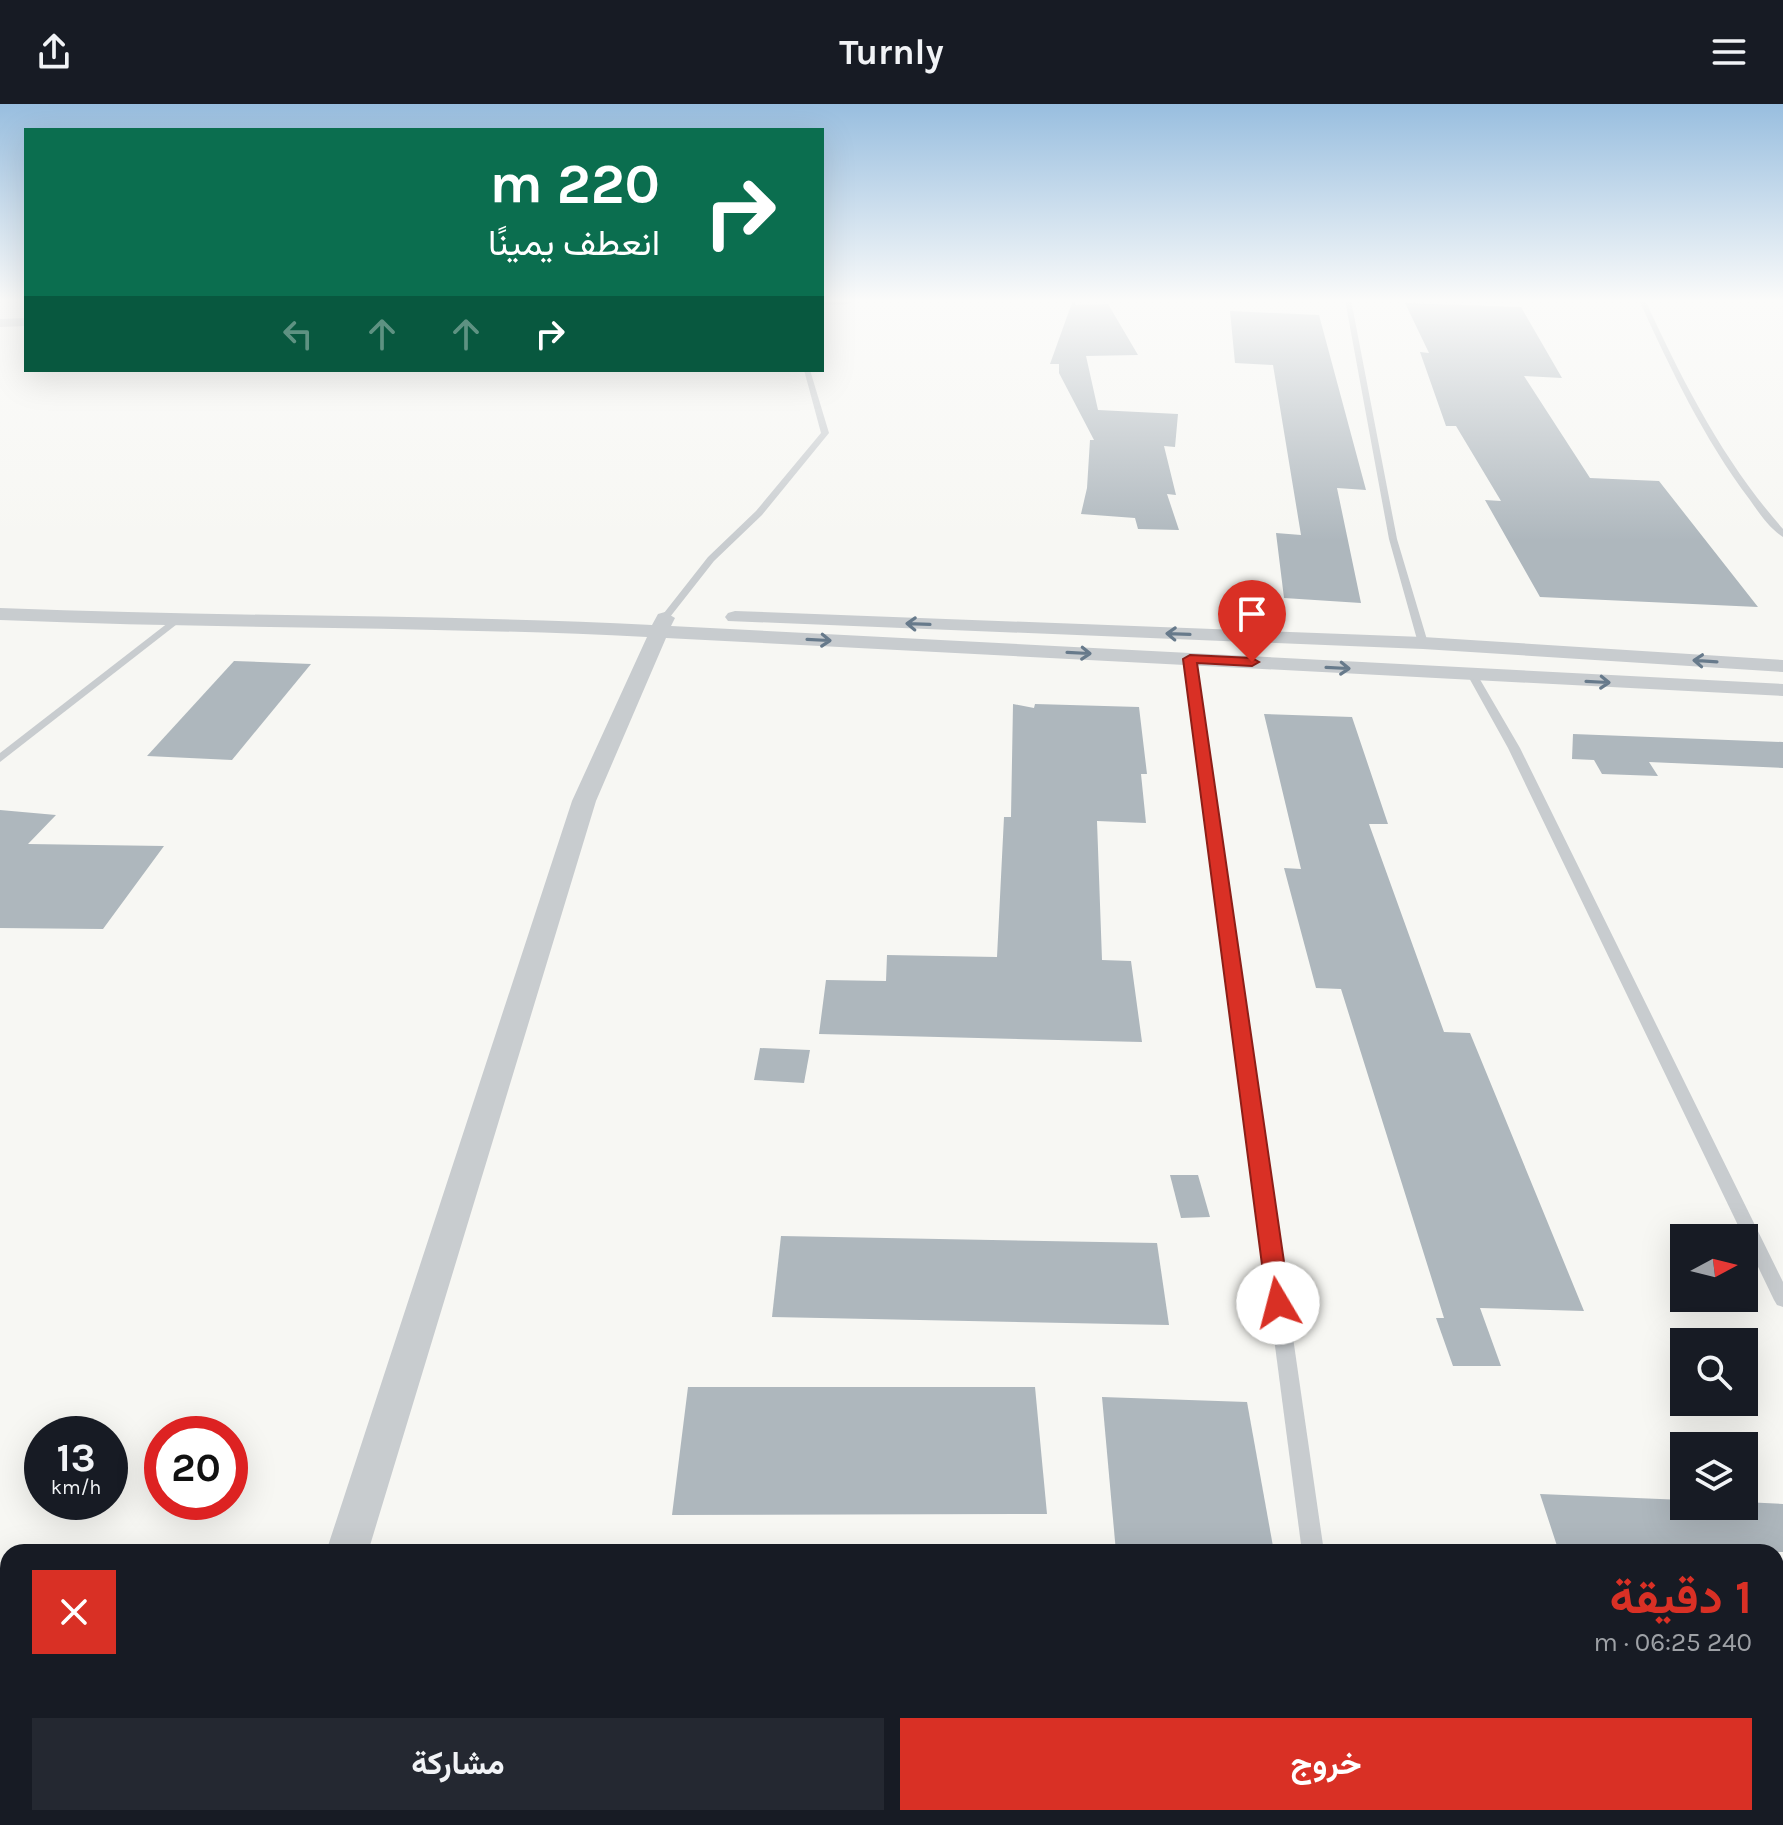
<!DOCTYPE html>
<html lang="ar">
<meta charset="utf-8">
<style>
:root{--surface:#171b24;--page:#242831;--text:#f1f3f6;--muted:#9ea1a6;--accent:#d93025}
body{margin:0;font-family:Karla,Vazirmatn,sans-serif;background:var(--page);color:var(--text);direction:rtl;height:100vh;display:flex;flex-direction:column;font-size:30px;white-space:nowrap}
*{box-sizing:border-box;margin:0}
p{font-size:26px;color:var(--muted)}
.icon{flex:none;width:44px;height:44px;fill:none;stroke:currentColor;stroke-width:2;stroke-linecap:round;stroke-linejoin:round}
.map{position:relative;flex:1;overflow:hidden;direction:ltr}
.details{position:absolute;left:0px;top:1440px;width:1784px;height:282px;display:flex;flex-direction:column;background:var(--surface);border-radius:24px 24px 0 0;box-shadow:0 8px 32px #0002;direction:rtl}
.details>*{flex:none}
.hud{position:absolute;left:24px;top:24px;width:800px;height:244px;border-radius:0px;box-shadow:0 8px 32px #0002;direction:rtl;background:#0b6e4f;color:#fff;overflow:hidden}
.needle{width:52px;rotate:83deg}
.tools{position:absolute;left:1670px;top:1120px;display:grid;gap:16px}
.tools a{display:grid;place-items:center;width:88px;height:88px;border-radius:0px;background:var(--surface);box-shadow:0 8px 32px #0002;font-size:40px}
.speed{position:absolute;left:24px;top:1312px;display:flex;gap:16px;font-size:40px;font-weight:700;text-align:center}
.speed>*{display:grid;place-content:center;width:104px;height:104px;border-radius:50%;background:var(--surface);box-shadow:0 8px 32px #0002;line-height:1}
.speed small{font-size:20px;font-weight:400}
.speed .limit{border:12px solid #d22;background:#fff;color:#111}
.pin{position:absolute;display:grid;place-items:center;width:68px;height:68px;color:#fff;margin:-82px -34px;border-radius:50% 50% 50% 0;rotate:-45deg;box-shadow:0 0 8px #0007}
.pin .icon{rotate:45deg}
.me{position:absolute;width:88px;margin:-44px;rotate:352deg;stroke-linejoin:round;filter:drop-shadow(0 0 6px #0008)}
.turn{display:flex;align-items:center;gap:28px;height:168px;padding:0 32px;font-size:36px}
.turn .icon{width:104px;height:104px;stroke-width:2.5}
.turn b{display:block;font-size:56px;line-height:68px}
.lanes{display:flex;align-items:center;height:76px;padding:0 32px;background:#0003;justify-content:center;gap:40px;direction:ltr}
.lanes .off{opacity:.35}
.round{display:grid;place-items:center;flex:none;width:84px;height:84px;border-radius:0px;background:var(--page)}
.head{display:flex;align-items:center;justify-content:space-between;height:136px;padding:0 32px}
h1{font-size:48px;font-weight:700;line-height:60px;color:var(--accent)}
.primary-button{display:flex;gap:16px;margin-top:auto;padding:16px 32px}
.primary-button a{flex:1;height:92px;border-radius:0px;background:var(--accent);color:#fff;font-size:32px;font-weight:700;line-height:92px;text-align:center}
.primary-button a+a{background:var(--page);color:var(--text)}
header{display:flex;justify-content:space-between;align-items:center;height:104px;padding:0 32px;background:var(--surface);font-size:36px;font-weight:700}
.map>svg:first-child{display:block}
.building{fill:#aeb7bd}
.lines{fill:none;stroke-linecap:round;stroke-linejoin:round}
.lane{fill:#c8cccf;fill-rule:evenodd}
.street{fill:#c8cccf;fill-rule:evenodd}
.oneway{stroke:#677a8b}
.route{fill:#d93025;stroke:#8d1f18;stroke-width:2}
</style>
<header><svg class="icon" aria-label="menu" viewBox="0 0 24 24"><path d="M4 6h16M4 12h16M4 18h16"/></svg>Turnly<svg class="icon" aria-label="share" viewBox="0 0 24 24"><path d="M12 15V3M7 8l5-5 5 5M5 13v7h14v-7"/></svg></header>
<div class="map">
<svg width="1783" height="1721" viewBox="0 0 1783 1721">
<rect width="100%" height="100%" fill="#f7f7f3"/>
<g class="building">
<path d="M 1073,196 L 1076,201 L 1108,200 L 1138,251 L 1086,252 L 1098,306 L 1178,310 L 1175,343 L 1164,342 L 1176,391 L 1167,390 L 1179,426 L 1138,425 L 1135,414 L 1081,410 L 1087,384 L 1090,336 L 1094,336 L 1059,269 L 1059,260 L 1050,260 Z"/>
<path d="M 1405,199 L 1521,203 L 1562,274 L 1524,272 L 1590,374 L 1659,377 L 1758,503 L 1540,493 L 1485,396 L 1501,397 L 1456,322 L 1446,322 L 1420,248 L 1429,249 Z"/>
<path d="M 1230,207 L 1319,211 L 1366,386 L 1337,384 L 1361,499 L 1284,494 L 1276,429 L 1301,431 L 1273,261 L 1235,259 Z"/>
<path d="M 234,557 L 311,560 L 232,656 L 147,652 Z"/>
<path d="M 1013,600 L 1034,604 L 1035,600 L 1139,603 L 1147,670 L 1141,670 L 1146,719 L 1097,717 L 1102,856 L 1131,857 L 1142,938 L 819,930 L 826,876 L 886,877 L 887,851 L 997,853 L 1004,713 L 1011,713 Z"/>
<path d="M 1264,610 L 1352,613 L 1388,720 L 1369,720 L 1444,928 L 1470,929 L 1584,1207 L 1480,1204 L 1501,1262 L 1453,1262 L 1436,1214 L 1444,1214 L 1341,885 L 1316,884 L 1284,764 L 1301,765 Z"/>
<path d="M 1573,630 L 1783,638 L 1783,664 L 1649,658 L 1658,672 L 1602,670 L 1594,656 L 1572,655 Z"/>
<path d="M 0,706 L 56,711 L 28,740 L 164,742 L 103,825 L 0,824 Z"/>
<path d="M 760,944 L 810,946 L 804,979 L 754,976 Z"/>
<path d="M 1170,1071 L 1198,1071 L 1210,1113 L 1181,1114 Z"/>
<path d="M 781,1132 L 1157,1139 L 1169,1221 L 772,1213 Z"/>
<path d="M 688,1283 L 1035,1283 L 1047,1410 L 672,1411 Z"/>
<path d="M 1102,1293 L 1247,1298 L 1274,1448 L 1116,1448 Z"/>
<path d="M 1540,1390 L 1684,1396 L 1684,1402 L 1744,1402 L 1744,1398 L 1783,1400 L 1783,1448 L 1559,1448 Z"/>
</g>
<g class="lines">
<g class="lane">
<path d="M 1345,196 L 1351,196 L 1397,435 L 1428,539 L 1423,542 L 1418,539 L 1389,435 Z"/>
<path d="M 1639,196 L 1645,196 C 1683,278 1723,357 1783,425 L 1783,433 C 1770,425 1759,409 1750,396 C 1704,335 1671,266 1639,196 Z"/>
<path d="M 804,266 L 810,266 L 829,329 L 762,411 L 714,457 L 670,513 L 664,513 L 664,509 L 708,453 L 756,407 L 821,329 Z"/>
<path d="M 173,515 L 181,517 L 0,658 L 0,649 Z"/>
<path d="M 1190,552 L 1195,555 L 1324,1448 L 1302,1448 L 1185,555 Z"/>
<path d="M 1473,569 L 1478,572 L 1520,644 L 1783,1178 L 1783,1203 L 1777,1201 L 1774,1196 L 1508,644 L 1468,572 Z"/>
<path d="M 1338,1714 L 1362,1714 L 1363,1721 L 1339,1721 Z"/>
</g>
<g class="street">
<path d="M 822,196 L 854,196 L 848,200 L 822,201 Z"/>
<path d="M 26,214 L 26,222 L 0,223 L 0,215 Z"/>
<path d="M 0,504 C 217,513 435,510 652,521 L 658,510 L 665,508 L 675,514 L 671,522 L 1783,580 L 1783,592 L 666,534 L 596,697 L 368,1448 L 326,1448 L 572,697 L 647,533 C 431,522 215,525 0,516 Z"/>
<path d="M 735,507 L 1423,533 L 1783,556 L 1783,568 L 1423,545 L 728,517 L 725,513 L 728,509 Z"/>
<path d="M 239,1714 L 287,1714 L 285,1721 L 237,1721 Z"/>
</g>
</g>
<defs><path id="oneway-shaft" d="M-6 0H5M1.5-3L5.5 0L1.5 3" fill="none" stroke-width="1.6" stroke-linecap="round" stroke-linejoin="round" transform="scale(2)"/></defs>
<g class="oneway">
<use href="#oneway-shaft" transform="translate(918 520) rotate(-178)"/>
<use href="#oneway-shaft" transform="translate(1178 530) rotate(-178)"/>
<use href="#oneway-shaft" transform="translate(819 536) rotate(3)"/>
<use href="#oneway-shaft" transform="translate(1079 549) rotate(3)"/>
<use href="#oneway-shaft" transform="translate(1705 557) rotate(-176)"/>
<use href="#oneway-shaft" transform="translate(1338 564) rotate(3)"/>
<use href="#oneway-shaft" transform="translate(1598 578) rotate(3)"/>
</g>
<linearGradient id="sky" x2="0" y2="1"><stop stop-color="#98bedf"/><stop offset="0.45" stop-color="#fbfbfa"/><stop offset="1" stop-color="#fbfbfa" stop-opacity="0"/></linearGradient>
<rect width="1783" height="437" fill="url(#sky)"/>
<path class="route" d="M 1190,551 L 1252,554 L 1259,558 L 1252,562 L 1197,559 L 1290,1199 L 1287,1205 L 1278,1208 L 1270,1205 L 1267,1199 L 1183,555 Z"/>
</svg>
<div class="tools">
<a><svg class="needle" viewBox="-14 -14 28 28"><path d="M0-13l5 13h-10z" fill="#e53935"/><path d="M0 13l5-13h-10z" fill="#9ea1a6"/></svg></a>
<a><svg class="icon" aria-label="search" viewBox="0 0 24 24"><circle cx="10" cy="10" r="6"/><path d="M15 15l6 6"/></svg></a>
<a><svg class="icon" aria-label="layers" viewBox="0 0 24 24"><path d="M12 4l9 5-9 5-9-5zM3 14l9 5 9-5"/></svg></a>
</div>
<div class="speed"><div>13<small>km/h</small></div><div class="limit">20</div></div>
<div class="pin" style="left:1252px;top:558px;background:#d93025"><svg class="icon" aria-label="arrive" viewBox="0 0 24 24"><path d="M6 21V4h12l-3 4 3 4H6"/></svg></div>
<svg class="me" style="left:1278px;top:1199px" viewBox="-20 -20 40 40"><circle r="19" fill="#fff"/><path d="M0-13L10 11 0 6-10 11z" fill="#d93025"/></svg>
<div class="hud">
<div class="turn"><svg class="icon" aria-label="right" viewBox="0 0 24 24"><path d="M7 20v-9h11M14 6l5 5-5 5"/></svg><div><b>220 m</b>انعطف يمينًا</div></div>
<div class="lanes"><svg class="icon off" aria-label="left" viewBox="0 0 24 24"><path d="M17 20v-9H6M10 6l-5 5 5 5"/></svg><svg class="icon off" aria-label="ahead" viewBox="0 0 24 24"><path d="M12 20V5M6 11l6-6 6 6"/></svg><svg class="icon off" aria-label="ahead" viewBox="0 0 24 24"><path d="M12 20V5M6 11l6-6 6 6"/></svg><svg class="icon" aria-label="right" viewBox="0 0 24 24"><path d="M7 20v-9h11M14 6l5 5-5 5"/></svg></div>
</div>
<section class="details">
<div class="head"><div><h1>1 دقيقة</h1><p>240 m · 06:25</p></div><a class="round" style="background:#d93025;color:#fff"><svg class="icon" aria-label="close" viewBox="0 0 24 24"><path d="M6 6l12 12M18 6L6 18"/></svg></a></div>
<div class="primary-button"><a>خروج</a><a>مشاركة</a></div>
</section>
</div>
